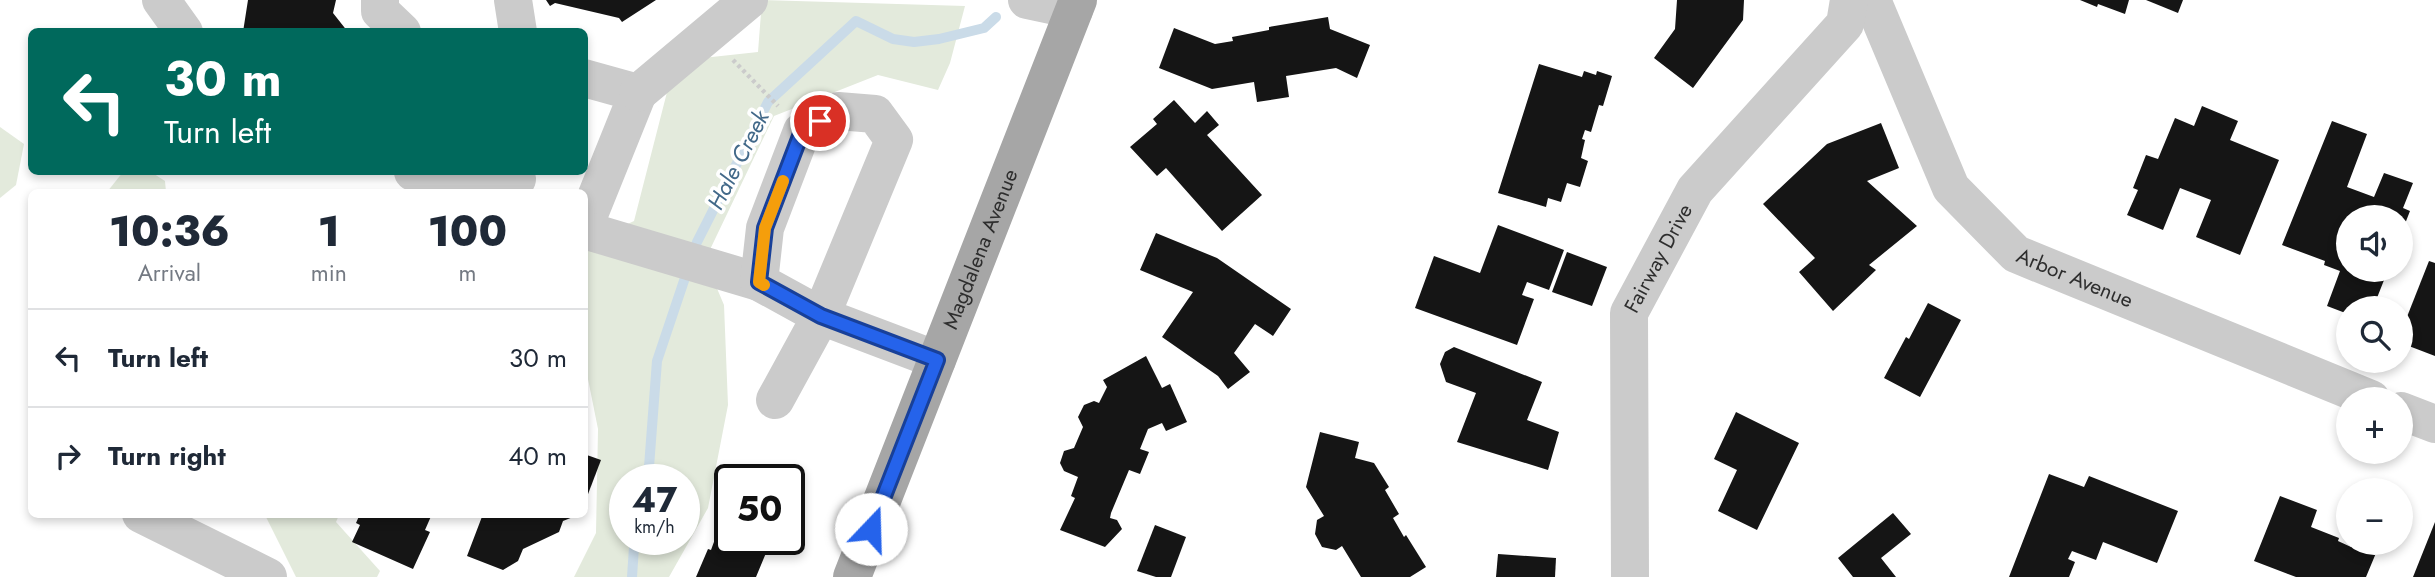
<!DOCTYPE html>
<meta charset="utf-8">
<style>
:root{--surface:#fff;--page:#f2f2f3;--text:#1f2937;--muted:#747a83;--line:#e0e1e3}
body{margin:0;font-family:Jost,sans-serif;background:var(--page);color:var(--text);height:100vh;display:flex;flex-direction:column;font-size:26px;white-space:nowrap}
*{box-sizing:border-box;margin:0}
p{font-size:23px;color:var(--muted)}
.icon{flex:none;width:38px;height:38px;fill:none;stroke:currentColor;stroke-width:2;stroke-linecap:round;stroke-linejoin:round}
.map{position:relative;flex:1;overflow:hidden}
.side{position:absolute;left:28px;top:189px;width:560px;height:329px;display:flex;flex-direction:column;background:var(--surface);border-radius:10px;box-shadow:0 4px 10px #0003}
.side>*{flex:none}
.top-card{position:absolute;left:28px;top:28px;width:560px;height:147px;border-radius:10px;box-shadow:0 4px 10px #0003;background:#00695c;color:#fff;overflow:hidden}
.tools{position:absolute;left:2336px;top:205px;display:grid;gap:14px}
.tools a{display:grid;place-items:center;width:77px;height:77px;border-radius:50%;background:var(--surface);box-shadow:0 4px 10px #0003;font-size:35px}
.speed{position:absolute;left:609px;top:464px;display:flex;gap:14px;font-size:35px;font-weight:700;text-align:center}
.speed>*{display:grid;place-content:center;width:91px;height:91px;border-radius:50%;background:var(--surface);box-shadow:0 4px 10px #0003;line-height:1}
.speed small{font-size:18px;font-weight:400}
.speed .limit{border:4px solid #111;border-radius:10px;background:#fff;color:#111}
.pin{position:absolute;display:grid;place-items:center;width:60px;height:60px;color:#fff;margin:-30px;border:4px solid #fff;border-radius:50%;box-shadow:0 2px 7px #0007}
.me{position:absolute;width:77px;margin:-38px;rotate:21deg;stroke-linejoin:round;filter:drop-shadow(0 0 5px #0008)}
.turn{display:flex;align-items:center;gap:24px;height:147px;padding:0 21px;font-size:32px}
.turn .icon{width:91px;height:91px;stroke-width:2.5}
.turn b{display:block;font-size:49px;line-height:60px}
.eta{display:flex;justify-content:space-evenly;align-items:center;height:119px;text-align:center}
.eta b{font-size:42px;font-weight:800;line-height:49px}
ul{padding:0;list-style:none}
li{display:flex;align-items:center;gap:21px;height:98px;padding:0 21px;border-top:2px solid var(--line)}
li div{flex:1}
li b{display:block;font-size:26px}
li em{font-style:normal}
.map>svg:first-child{display:block}
.green{fill:#e3eadc;fill-rule:evenodd}
.lines{fill:none;stroke-linecap:round;stroke-linejoin:round}
.stream{stroke:#cadbe8;stroke-width:10}
.building{fill:#151515}
.path{stroke:#cbcbcb;stroke-width:4.5;stroke-dasharray:3.5 3.5;stroke-linecap:butt}
.minor{stroke:#cbcbcb;stroke-width:38}
.major{stroke:#a6a6a6;stroke-width:38}
.route-casing{stroke:#184099;stroke-width:18}
.route{stroke:#2563eb;stroke-width:12}
.slow{stroke:#f59e0b;stroke-width:12}
.labels{text-anchor:middle;stroke-width:7;stroke-linejoin:round;paint-order:stroke}
.street-label{font-size:21px;fill:#2e2e2e;stroke:#fff}
.water-label{font-size:23px;font-style:italic;fill:#426989;stroke:#fff}
</style>
<div class="map">
<svg width="2435" height="577" viewBox="0 0 2435 577">
<rect width="100%" height="100%" fill="#fff"/>
<g class="green">
<path d="M 762,0 L 965,6 L 950,63 L 938,90 L 878,75 L 774,116 L 705,260 L 724,305 L 728,405 L 708,508 L 669,577 L 574,577 L 596,533 L 598,429 L 585,364 L 585,244 L 634,221 L 675,61 L 758,52 ZM 625,480 L 684,480 L 684,539 L 625,539 Z"/>
<path d="M 0,127 L 24,144 L 16,185 L 0,198 Z"/>
<path d="M 123,172 L 151,172 L 165,181 L 166,192 L 107,192 Z"/>
<path d="M 265,515 L 339,515 L 336,522 L 380,571 L 377,577 L 296,577 Z"/>
</g>
<g class="lines">
<g class="stream">
<path d="M 648,480 L 657,361 L 697,242 L 768,102 L 856,21 L 893,39 L 914,42 L 939,39 L 984,28 L 996,17"/>
<path d="M 632,577 L 634,547 L 637,539"/>
</g>
</g>
<g class="building">
<path d="M 248,0 L 336,0 L 333,13 L 348,32 L 243,32 Z"/>
<path d="M 546,0 L 656,0 L 622,22 L 619,18 L 555,3 L 550,6 Z"/>
<path d="M 1677,0 L 1744,0 L 1743,20 L 1693,88 L 1654,58 L 1675,29 Z"/>
<path d="M 2080,0 L 2129,0 L 2125,14 L 2098,4 L 2097,7 Z"/>
<path d="M 2146,0 L 2183,0 L 2178,13 Z"/>
<path d="M 1328,17 L 1330,29 L 1370,45 L 1357,78 L 1336,68 L 1286,76 L 1289,97 L 1257,102 L 1254,82 L 1212,89 L 1159,68 L 1174,28 L 1215,44 L 1233,41 L 1232,37 L 1269,30 L 1269,27 Z"/>
<path d="M 1539,64 L 1582,77 L 1584,71 L 1596,75 L 1597,71 L 1612,76 L 1603,106 L 1599,105 L 1591,132 L 1585,130 L 1582,139 L 1585,140 L 1581,158 L 1588,161 L 1580,187 L 1567,183 L 1561,202 L 1548,198 L 1546,207 L 1498,193 Z"/>
<path d="M 1174,100 L 1195,123 L 1207,111 L 1219,125 L 1207,135 L 1262,195 L 1222,231 L 1166,168 L 1157,176 L 1130,147 L 1157,124 L 1153,119 Z"/>
<path d="M 2202,106 L 2238,121 L 2230,140 L 2279,160 L 2240,255 L 2196,237 L 2211,200 L 2180,188 L 2163,230 L 2127,215 L 2138,190 L 2133,188 L 2146,155 L 2158,159 L 2175,118 L 2194,126 Z"/>
<path d="M 2332,121 L 2367,134 L 2347,187 L 2374,197 L 2384,173 L 2413,183 L 2403,208 L 2410,211 L 2401,234 L 2401,217 L 2348,217 L 2348,270 L 2388,270 L 2373,308 L 2348,308 L 2348,314 L 2327,306 L 2340,271 L 2324,265 L 2325,261 L 2282,245 Z"/>
<path d="M 1881,123 L 1899,168 L 1867,181 L 1917,226 L 1869,265 L 1876,270 L 1833,311 L 1799,272 L 1815,258 L 1763,204 L 1827,144 Z"/>
<path d="M 1498,225 L 1564,250 L 1549,290 L 1527,282 L 1522,295 L 1534,299 L 1517,345 L 1415,308 L 1434,256 L 1480,273 Z"/>
<path d="M 1156,233 L 1217,258 L 1291,309 L 1273,336 L 1255,324 L 1234,353 L 1250,372 L 1228,389 L 1218,376 L 1162,337 L 1193,292 L 1140,270 Z"/>
<path d="M 1567,252 L 1607,267 L 1592,306 L 1552,292 Z"/>
<path d="M 2429,261 L 2435,263 L 2435,356 L 2401,343 L 2401,332 Z"/>
<path d="M 1928,303 L 1961,320 L 1920,397 L 1884,378 L 1906,337 L 1909,339 Z"/>
<path d="M 1454,347 L 1542,382 L 1527,420 L 1559,432 L 1548,470 L 1457,442 L 1476,393 L 1446,382 L 1440,364 L 1445,352 Z"/>
<path d="M 1146,356 L 1162,388 L 1170,384 L 1187,422 L 1166,431 L 1162,423 L 1148,429 L 1140,449 L 1149,452 L 1140,474 L 1129,470 L 1111,513 L 1110,518 L 1117,520 L 1122,529 L 1105,547 L 1060,530 L 1075,498 L 1071,496 L 1078,477 L 1064,471 L 1060,463 L 1064,451 L 1074,448 L 1083,427 L 1078,417 L 1084,405 L 1094,401 L 1099,403 L 1107,387 L 1103,380 Z"/>
<path d="M 1736,412 L 1799,443 L 1757,530 L 1718,511 L 1737,470 L 1714,459 Z"/>
<path d="M 1320,432 L 1359,442 L 1355,458 L 1374,463 L 1389,487 L 1385,490 L 1399,514 L 1393,518 L 1404,537 L 1406,535 L 1426,567 L 1410,577 L 1361,577 L 1342,546 L 1336,550 L 1322,547 L 1315,534 L 1317,520 L 1324,516 L 1306,487 Z"/>
<path d="M 584,454 L 601,460 L 585,502 L 584,502 Z"/>
<path d="M 2049,474 L 2084,487 L 2089,476 L 2178,511 L 2157,563 L 2103,542 L 2096,560 L 2072,551 L 2068,559 L 2075,562 L 2069,577 L 2009,577 Z"/>
<path d="M 2280,496 L 2317,510 L 2311,527 L 2339,538 L 2338,541 L 2351,547 L 2352,543 L 2376,553 L 2366,577 L 2296,577 L 2254,561 Z"/>
<path d="M 1893,513 L 1911,534 L 1881,558 L 1896,577 L 1853,577 L 1838,558 Z"/>
<path d="M 360,514 L 432,514 L 425,530 L 430,532 L 413,569 L 352,542 L 360,525 L 356,523 Z"/>
<path d="M 483,514 L 578,514 L 578,515 L 563,521 L 559,532 L 523,549 L 518,561 L 503,570 L 467,556 Z"/>
<path d="M 730,518 L 730,539 L 768,539 L 763,552 L 766,553 L 756,577 L 696,577 L 708,549 L 711,550 L 718,531 L 723,534 Z"/>
<path d="M 2435,522 L 2435,577 L 2413,577 Z"/>
<path d="M 1155,525 L 1186,537 L 1171,577 L 1156,577 L 1137,571 Z"/>
<path d="M 1498,554 L 1556,558 L 1555,577 L 1496,577 Z"/>
</g>
<g class="lines">
<path class="path" d="M 733,60 L 778,106"/>
<g class="minor">
<path d="M 161,0 L 184,32"/>
<path d="M 380,0 L 380,11 L 402,32"/>
<path d="M 513,0 L 518,32"/>
<path d="M 1027,0 L 1074,10"/>
<path id="s1" d="M 1872,0 L 1951,188 L 2016,254 L 2371,399"/>
<path d="M 584,78 L 638,93 L 584,227"/>
<path d="M 638,93 L 749,0"/>
<path d="M 413,172 L 469,182 L 517,179"/>
<path d="M 584,230 L 759,282"/>
<path d="M 775,400 L 821,316 L 894,140 L 875,114 L 838,111 L 802,131 L 765,228 L 759,282 L 821,316 L 937,360"/>
<path d="M 2401,411 L 2435,424"/>
<path d="M 141,514 L 268,577"/>
<path id="s2" d="M 1630,577 L 1629,313 L 1695,190 L 1845,24 L 1849,0"/>
</g>
<path class="major" id="s3" d="M 852,577 L 1078,0"/>
</g>
<g class="lines">
<defs>
<path id="route" d="M 820,121 L 802,131 L 765,228 L 759,282 L 821,316 L 937,360 L 871,529"/>
</defs>
<use href="#route" class="route-casing"/>
<use href="#route" class="route"/>
<path class="slow" d="M 764,285 L 759,282 L 765,228 L 783,181"/>
</g>
<g class="labels">
<g class="street-label">
<text dy="7" stroke="none"><textPath href="#s3" startOffset="352">Magdalena Avenue</textPath></text>
<text dy="7" stroke="none"><textPath href="#s2" startOffset="326">Fairway Drive</textPath></text>
<text dy="7" stroke="none"><textPath href="#s1" startOffset="360">Arbor Avenue</textPath></text>
</g>
<g class="water-label">
<text transform="translate(738 160) rotate(-63)" y="8">Hale Creek</text>
</g>
</g>
</svg>
<div class="tools">
<a><svg class="icon" aria-label="sound" viewBox="0 0 24 24"><path d="M4 9h4l5-4v14l-5-4H4zM17 9q2 3 0 6"/></svg></a>
<a><svg class="icon" aria-label="search" viewBox="0 0 24 24"><circle cx="10" cy="10" r="6"/><path d="M15 15l6 6"/></svg></a>
<a>+</a>
<a>−</a>
</div>
<div class="speed"><div>47<small>km/h</small></div><div class="limit">50</div></div>
<div class="pin" style="left:820px;top:121px;background:#d93025"><svg class="icon" aria-label="arrive" viewBox="0 0 24 24"><path d="M6 21V4h12l-3 4 3 4H6"/></svg></div>
<svg class="me" style="left:871px;top:529px" viewBox="-20 -20 40 40"><circle r="19" fill="#fff"/><path d="M0-13L10 11 0 6-10 11z" fill="#2563eb"/></svg>
<div class="top-card">
<div class="turn"><svg class="icon" aria-label="left" viewBox="0 0 24 24"><path d="M17 20v-9H6M10 6l-5 5 5 5"/></svg><div><b>30 m</b>Turn left</div></div>
</div>
<section class="side">
<div class="eta">
<div><b>10:36</b><p>Arrival</p></div>
<div><b>1</b><p>min</p></div>
<div><b>100</b><p>m</p></div>
</div>
<ul>
<li><svg class="icon" aria-label="left" viewBox="0 0 24 24"><path d="M17 20v-9H6M10 6l-5 5 5 5"/></svg><div><b>Turn left</b></div><em>30 m</em></li>
<li><svg class="icon" aria-label="right" viewBox="0 0 24 24"><path d="M7 20v-9h11M14 6l5 5-5 5"/></svg><div><b>Turn right</b></div><em>40 m</em></li>
</ul>
</section>
</div>
